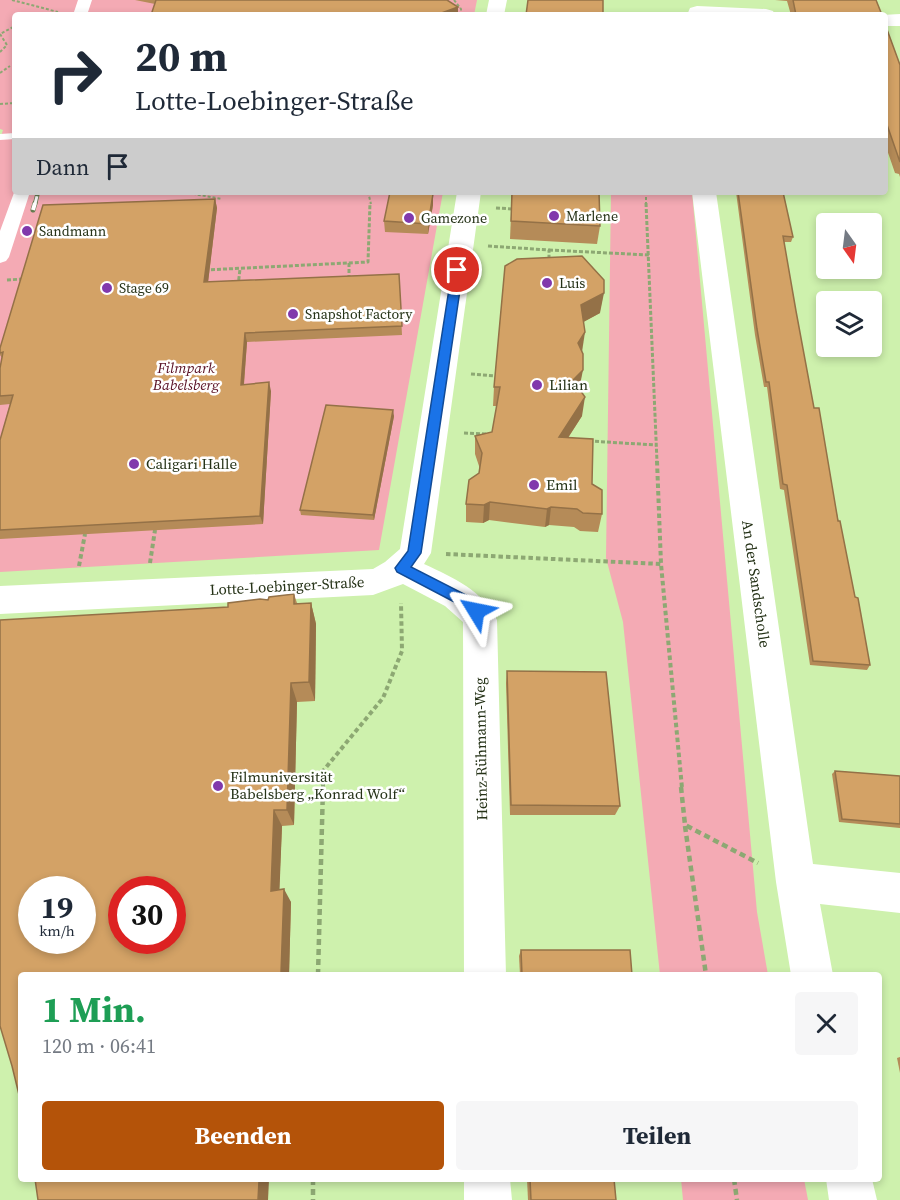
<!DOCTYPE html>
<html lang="de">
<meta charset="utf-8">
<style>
:root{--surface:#fff;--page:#f6f6f7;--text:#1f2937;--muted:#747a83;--accent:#b45309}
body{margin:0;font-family:"Source Serif 4",serif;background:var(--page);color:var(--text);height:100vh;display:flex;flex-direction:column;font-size:22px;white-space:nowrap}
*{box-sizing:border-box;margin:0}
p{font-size:20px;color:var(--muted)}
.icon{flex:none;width:33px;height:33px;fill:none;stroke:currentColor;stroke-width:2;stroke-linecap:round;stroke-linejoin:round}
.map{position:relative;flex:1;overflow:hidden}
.sheet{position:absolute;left:18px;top:972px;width:864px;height:210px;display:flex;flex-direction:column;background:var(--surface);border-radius:6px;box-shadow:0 3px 9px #0003}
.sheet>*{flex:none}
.banner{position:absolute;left:12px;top:12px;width:876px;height:183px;border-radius:6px;box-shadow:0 3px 9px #0003;background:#fff;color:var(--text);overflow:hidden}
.needle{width:39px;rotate:166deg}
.tools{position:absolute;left:816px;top:213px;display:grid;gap:12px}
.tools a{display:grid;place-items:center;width:66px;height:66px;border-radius:6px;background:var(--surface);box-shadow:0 3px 9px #0003;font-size:30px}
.speed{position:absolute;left:18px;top:876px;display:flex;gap:12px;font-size:30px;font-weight:700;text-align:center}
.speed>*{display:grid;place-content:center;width:78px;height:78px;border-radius:50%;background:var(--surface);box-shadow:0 3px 9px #0003;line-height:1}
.speed small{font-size:15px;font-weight:400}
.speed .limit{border:9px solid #d22;background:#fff;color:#111}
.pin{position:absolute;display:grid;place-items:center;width:51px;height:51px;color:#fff;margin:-26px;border:3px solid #fff;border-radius:50%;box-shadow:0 2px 6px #0007}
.me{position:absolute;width:66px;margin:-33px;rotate:305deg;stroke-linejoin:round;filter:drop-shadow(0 0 4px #0008)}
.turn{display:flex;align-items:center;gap:21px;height:126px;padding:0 24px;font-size:27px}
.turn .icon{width:78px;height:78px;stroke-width:2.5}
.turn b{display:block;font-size:42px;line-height:51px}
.then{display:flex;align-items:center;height:57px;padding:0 24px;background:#0003;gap:12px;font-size:22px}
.round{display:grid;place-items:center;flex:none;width:63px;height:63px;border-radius:6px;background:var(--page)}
.headline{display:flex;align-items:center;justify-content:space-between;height:102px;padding:0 24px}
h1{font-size:36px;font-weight:700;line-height:45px;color:#1e9e55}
.primary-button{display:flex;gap:12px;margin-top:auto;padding:12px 24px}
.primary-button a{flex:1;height:69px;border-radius:6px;background:var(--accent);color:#fff;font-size:24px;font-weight:700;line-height:69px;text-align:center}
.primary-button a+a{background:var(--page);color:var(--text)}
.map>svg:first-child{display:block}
.green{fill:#f4aab4}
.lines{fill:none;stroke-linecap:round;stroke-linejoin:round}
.path-far3{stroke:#8da873;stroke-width:2;stroke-dasharray:3 2;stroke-linecap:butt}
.path-far2{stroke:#8da873;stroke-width:3;stroke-dasharray:4 2;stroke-linecap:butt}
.path-far1{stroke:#8da873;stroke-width:4;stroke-dasharray:4.5 3;stroke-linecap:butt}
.path{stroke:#8da873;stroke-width:4.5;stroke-dasharray:6 4;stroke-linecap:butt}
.service{fill:#fff;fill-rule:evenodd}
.pedestrian{fill:#fff;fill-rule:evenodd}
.minor{fill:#fff;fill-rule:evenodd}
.rail-far1-casing{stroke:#667b50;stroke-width:4.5}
.rail-casing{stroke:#667b50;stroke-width:5}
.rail-far1{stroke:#fff;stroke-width:3;stroke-dasharray:8;stroke-linecap:butt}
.rail{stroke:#fff;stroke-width:4;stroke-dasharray:10;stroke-linecap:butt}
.wall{fill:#b58b58}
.shaded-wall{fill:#947147}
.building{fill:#d3a266;stroke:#947147;stroke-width:1.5;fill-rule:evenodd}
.route{fill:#1a73e8;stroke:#114b97;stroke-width:1.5}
.poi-dot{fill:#8139ac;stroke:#fff;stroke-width:2}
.labels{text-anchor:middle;stroke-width:5;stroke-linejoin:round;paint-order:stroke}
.far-poi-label{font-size:14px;fill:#253217;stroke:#fff;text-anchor:start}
.park-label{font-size:15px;font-style:italic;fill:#580f23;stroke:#fff}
.poi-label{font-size:15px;fill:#253217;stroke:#fff;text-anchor:start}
.street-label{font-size:15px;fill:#253217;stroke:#fff}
</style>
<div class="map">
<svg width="900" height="1200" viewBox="0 0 900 1200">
<rect width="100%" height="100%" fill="#cef1ad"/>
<g class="green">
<path d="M 0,0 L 477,0 L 474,15 L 15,15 L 15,192 L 443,192 L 379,550 L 0,572 L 0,139 L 3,130 L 0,129 Z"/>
<path d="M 611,192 L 692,192 L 757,912 L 768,975 L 660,975 L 623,622 L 606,558 Z"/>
<path d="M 681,1179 L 804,1179 L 808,1200 L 683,1200 Z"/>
</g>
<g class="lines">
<g class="path-far3">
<path d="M 12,0 L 58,12"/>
<path d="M 454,0 L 461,9 L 461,15"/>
<path d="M 0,52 L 7,45 L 0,34 L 15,26"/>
<path d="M 0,73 L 10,66"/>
<path d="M 0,104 L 15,103"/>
<path d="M 183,192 L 222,199"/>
<path d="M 368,192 L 371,204"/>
<path d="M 646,192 L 646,204"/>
</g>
<g class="path-far2">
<path d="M 646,203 L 657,462"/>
<path d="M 496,208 L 513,209"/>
<path d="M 488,246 L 549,250 L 549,262"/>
<path d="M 549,250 L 649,255"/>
<path d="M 349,263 L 349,280"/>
<path d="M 205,270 L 368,262 L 370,203"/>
<path d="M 7,280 L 23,279"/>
<path d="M 238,286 L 240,269"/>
<path d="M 471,374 L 497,376"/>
<path d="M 464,433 L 486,434"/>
<path d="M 589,441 L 656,445"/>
</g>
<g class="path-far1">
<path d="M 657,461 L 661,564 L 682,788"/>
<path d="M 446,554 L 661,564"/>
<path d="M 150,563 L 155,530"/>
<path d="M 79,566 L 85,534"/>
<path d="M 323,788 L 323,771 L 383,698 L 402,651 L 401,603"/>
</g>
<g class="path">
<path d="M 681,787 L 685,825 L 758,863"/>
<path d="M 685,826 L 706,975"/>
<path d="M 318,975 L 323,787"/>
<path d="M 313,1179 L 313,1200"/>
<path d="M 734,1179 L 737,1200"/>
</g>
<path class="service" d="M 15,133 L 15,139 L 0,140 L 0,134 Z"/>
<g class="pedestrian">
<path d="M 78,0 L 92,0 L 87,15 L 73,15 Z"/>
<path d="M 15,190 L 15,192 L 30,192 L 9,257 L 6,261 L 0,263 L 0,231 Z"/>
</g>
<g class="minor">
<path d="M 489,0 L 507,0 L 504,15 L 486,15 Z"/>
<path d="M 697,6 L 766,9 L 773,11 L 775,15 L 687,15 L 690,8 Z"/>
<path d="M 900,14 L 900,26 L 885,26 L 885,15 L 882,15 Z"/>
<path d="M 457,192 L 481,192 L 431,553 L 424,564 C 454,578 482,590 497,620 L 506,975 L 464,975 L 463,622 L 445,606 L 403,584 L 373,595 L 0,614 L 0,586 L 373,569 L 385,562 L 400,549 Z"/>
<path d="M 692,192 L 716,192 L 813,864 L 900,873 L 900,913 L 820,904 L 833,975 L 791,975 L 776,882 Z"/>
<path d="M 464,1179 L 510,1179 L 512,1200 L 464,1200 Z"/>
<path d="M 826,1179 L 872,1179 L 877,1200 L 829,1200 Z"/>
</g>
<defs>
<path id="rail-far1" d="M 35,204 L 38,192"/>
<path id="rail" d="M 33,210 L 35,203"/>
</defs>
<use href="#rail-far1" class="rail-far1-casing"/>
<use href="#rail" class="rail-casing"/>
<use href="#rail-far1" class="rail-far1"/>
<use href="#rail" class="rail"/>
</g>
<g class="wall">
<path d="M 135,0 L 447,0 L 458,7 L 458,15 L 151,15 L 155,4 Z"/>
<path d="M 775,0 L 876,0 L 882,15 L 791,15 L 787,1 Z"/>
<path d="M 885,24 L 900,65 L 900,177 L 899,174 L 895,173 L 885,144 Z"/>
<path d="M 512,192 L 600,226 L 597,244 L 510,239 Z"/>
<path d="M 736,192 L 783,192 L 793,237 L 791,242 L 784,242 L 796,311 L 814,408 L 870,665 L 867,670 L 810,665 L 784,490 L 780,489 L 767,387 L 764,387 L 755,335 Z"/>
<path d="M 433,194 L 433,205 L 428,234 L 385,232 L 384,221 Z"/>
<path d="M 215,199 L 217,208 L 208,282 L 399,274 L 402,335 L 247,342 L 244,385 L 271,391 L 263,524 L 0,539 L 0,440 L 10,404 L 0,405 L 0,368 L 2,358 L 0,355 L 0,348 Z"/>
<path d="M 505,266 L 600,313 L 583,322 L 580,389 L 582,416 L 568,438 L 592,484 L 602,514 L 598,532 L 580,531 L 574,527 L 549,525 L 545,527 L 489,520 L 483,523 L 466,522 L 466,504 L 479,473 L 480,469 L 475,454 L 475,436 L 492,432 L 497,406 L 493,406 L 494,387 Z"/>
<path d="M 394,416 L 374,520 L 301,515 L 300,510 Z"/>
<path d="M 294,594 L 297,603 L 311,603 L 316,624 L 315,701 L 297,702 L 294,825 L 282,826 L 279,890 L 291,902 L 289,975 L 21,975 L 228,607 Z"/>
<path d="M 507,671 L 620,806 L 615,815 L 510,815 L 506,683 Z"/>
<path d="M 835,771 L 900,776 L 900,828 L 839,822 L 832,774 Z"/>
<path d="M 521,950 L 632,975 L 520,975 L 519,956 Z"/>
<path d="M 900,1057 L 900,1073 L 897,1058 Z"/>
<path d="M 527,1179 L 614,1179 L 616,1200 L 528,1200 Z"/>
</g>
<g class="shaded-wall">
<path d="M 458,7 L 458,15 L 436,15 Z"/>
<path d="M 433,194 L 433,205 L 428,234 L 428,224 Z"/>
<path d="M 215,199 L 217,208 L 207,291 L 204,282 Z"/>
<path d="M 604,293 L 600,313 L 578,325 L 581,305 Z"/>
<path d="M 585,332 L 582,352 L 578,343 Z"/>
<path d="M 245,333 L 247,342 L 243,394 L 241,385 Z"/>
<path d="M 583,370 L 579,390 L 573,380 Z"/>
<path d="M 269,382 L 271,391 L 263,524 L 260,516 Z"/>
<path d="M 585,397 L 582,416 L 556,456 L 559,437 Z"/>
<path d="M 393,410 L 394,416 L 374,520 L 373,515 Z"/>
<path d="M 490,502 L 489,520 L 483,523 L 484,505 Z"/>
<path d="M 551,507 L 549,525 L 545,527 L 547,509 Z"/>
<path d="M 311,603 L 316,624 L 315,701 L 309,682 Z"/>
<path d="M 291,683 L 297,702 L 294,825 L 287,810 Z"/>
<path d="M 274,810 L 282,826 L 279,903 L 271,891 Z"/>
<path d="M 284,889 L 291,902 L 289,975 L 282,975 L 281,973 Z"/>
<path d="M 269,1180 L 268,1200 L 258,1200 L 259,1181 Z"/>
</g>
<g class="building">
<path d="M 156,0 L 447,0 L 458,7 L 436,15 L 151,15 Z"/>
<path d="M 528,0 L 603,0 L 603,15 L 526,15 Z"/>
<path d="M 793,0 L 876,0 L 882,15 L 796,15 Z"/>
<path d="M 885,24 L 900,65 L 900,162 L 885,119 Z"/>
<path d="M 390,192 L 433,194 L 428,224 L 384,221 Z"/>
<path d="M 512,192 L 599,192 L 600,226 L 511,221 Z"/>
<path d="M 738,192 L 783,192 L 793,237 L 783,236 L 796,311 L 814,408 L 819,408 L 838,521 L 840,521 L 855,597 L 858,598 L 870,665 L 813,661 L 787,485 L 783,484 L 769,382 L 766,382 L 757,329 Z"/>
<path d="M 215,199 L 204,282 L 399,274 L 402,326 L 245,333 L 241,385 L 269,382 L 260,516 L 0,530 L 0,440 L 13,395 L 0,396 L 0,368 L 3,352 L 0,353 L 0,348 L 43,205 Z"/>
<path d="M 582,256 L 604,280 L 604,293 L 581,305 L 585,332 L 578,343 L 583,354 L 583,370 L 573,380 L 585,397 L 559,437 L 593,439 L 592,484 L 602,490 L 602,514 L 583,513 L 577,509 L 551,507 L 547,509 L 490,502 L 484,505 L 466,504 L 469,480 L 479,473 L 482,453 L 475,436 L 492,432 L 500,387 L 494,387 L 505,266 L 517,259 Z"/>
<path d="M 326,405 L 393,410 L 373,515 L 300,510 Z"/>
<path d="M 294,594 L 294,604 L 311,603 L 309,682 L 291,683 L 287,810 L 274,810 L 271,891 L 284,889 L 281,973 L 267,975 L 21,975 L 21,1103 L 12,1066 L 0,1026 L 0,620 L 228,607 L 228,603 L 260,599 L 268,600 L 269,597 ZM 32,890 L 82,890 L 82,940 L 32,940 ZM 122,890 L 172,890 L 172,940 L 122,940 Z"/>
<path d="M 507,671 L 606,672 L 620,806 L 511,805 Z"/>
<path d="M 835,771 L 900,776 L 900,824 L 842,819 Z"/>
<path d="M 521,950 L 630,950 L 632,975 L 522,975 Z"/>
<path d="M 35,1179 L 274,1179 L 274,1180 L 259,1181 L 258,1200 L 38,1200 Z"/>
<path d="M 530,1179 L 614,1179 L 616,1200 L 531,1200 Z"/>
</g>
<path class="route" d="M 457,267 L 463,270 L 421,553 L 411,567 L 472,598 L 482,611 L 480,615 L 476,616 L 462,606 L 397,572 L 395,568 L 408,551 L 452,270 Z"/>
<g class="poi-dot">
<circle cx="554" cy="216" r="6"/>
<circle cx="409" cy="218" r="6"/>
<circle cx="27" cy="231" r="6"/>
<circle cx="547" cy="283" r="6"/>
<circle cx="107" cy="288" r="6"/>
<circle cx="293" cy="314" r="6"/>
<circle cx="537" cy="385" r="6"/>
<circle cx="134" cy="464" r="6"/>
<circle cx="534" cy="485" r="6"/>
<circle cx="218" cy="786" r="6"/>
</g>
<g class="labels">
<g class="far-poi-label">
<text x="566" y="221">Marlene</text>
<text x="421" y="223">Gamezone</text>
<text x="39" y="236">Sandmann</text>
<text x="559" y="288">Luis</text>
<text x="119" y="293">Stage 69</text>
<text x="305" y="319">Snapshot Factory</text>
</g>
<g class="park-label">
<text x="186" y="373">Filmpark<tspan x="186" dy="17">Babelsberg</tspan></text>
</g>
<g class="poi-label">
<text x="549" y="390">Lilian</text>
<text x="146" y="469">Caligari Halle</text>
<text x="546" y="490">Emil</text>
<text x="230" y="782">Filmuniversität<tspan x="230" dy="17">Babelsberg „Konrad Wolf“</tspan></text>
</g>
<g class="street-label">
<text transform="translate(756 584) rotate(82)" y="5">An der Sandscholle</text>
<text transform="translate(287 586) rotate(-3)" y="5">Lotte-Loebinger-Straße</text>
<text transform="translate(481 749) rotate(-91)" y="5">Heinz-Rühmann-Weg</text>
</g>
</g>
</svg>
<div class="tools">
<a><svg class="needle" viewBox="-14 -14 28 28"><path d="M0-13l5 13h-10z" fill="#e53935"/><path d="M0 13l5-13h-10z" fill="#747a83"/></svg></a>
<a><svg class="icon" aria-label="layers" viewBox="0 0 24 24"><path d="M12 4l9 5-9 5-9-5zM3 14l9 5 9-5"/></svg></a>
</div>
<div class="speed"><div>19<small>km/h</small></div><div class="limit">30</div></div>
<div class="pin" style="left:457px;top:270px;background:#d93025"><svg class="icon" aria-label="arrive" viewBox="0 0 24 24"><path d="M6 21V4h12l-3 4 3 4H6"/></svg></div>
<svg class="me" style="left:476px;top:611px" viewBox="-20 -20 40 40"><path d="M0-17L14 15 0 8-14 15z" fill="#1a73e8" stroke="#fff" stroke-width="4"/></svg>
<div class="banner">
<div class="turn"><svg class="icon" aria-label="right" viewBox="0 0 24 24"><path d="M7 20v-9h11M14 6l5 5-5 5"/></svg><div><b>20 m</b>Lotte-Loebinger-Straße</div></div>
<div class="then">Dann<svg class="icon" aria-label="arrive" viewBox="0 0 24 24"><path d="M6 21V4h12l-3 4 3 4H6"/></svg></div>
</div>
<section class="sheet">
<div class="headline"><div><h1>1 Min.</h1><p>120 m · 06:41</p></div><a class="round"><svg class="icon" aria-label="close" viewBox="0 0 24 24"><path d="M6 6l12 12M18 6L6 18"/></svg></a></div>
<div class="primary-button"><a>Beenden</a><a>Teilen</a></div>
</section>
</div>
